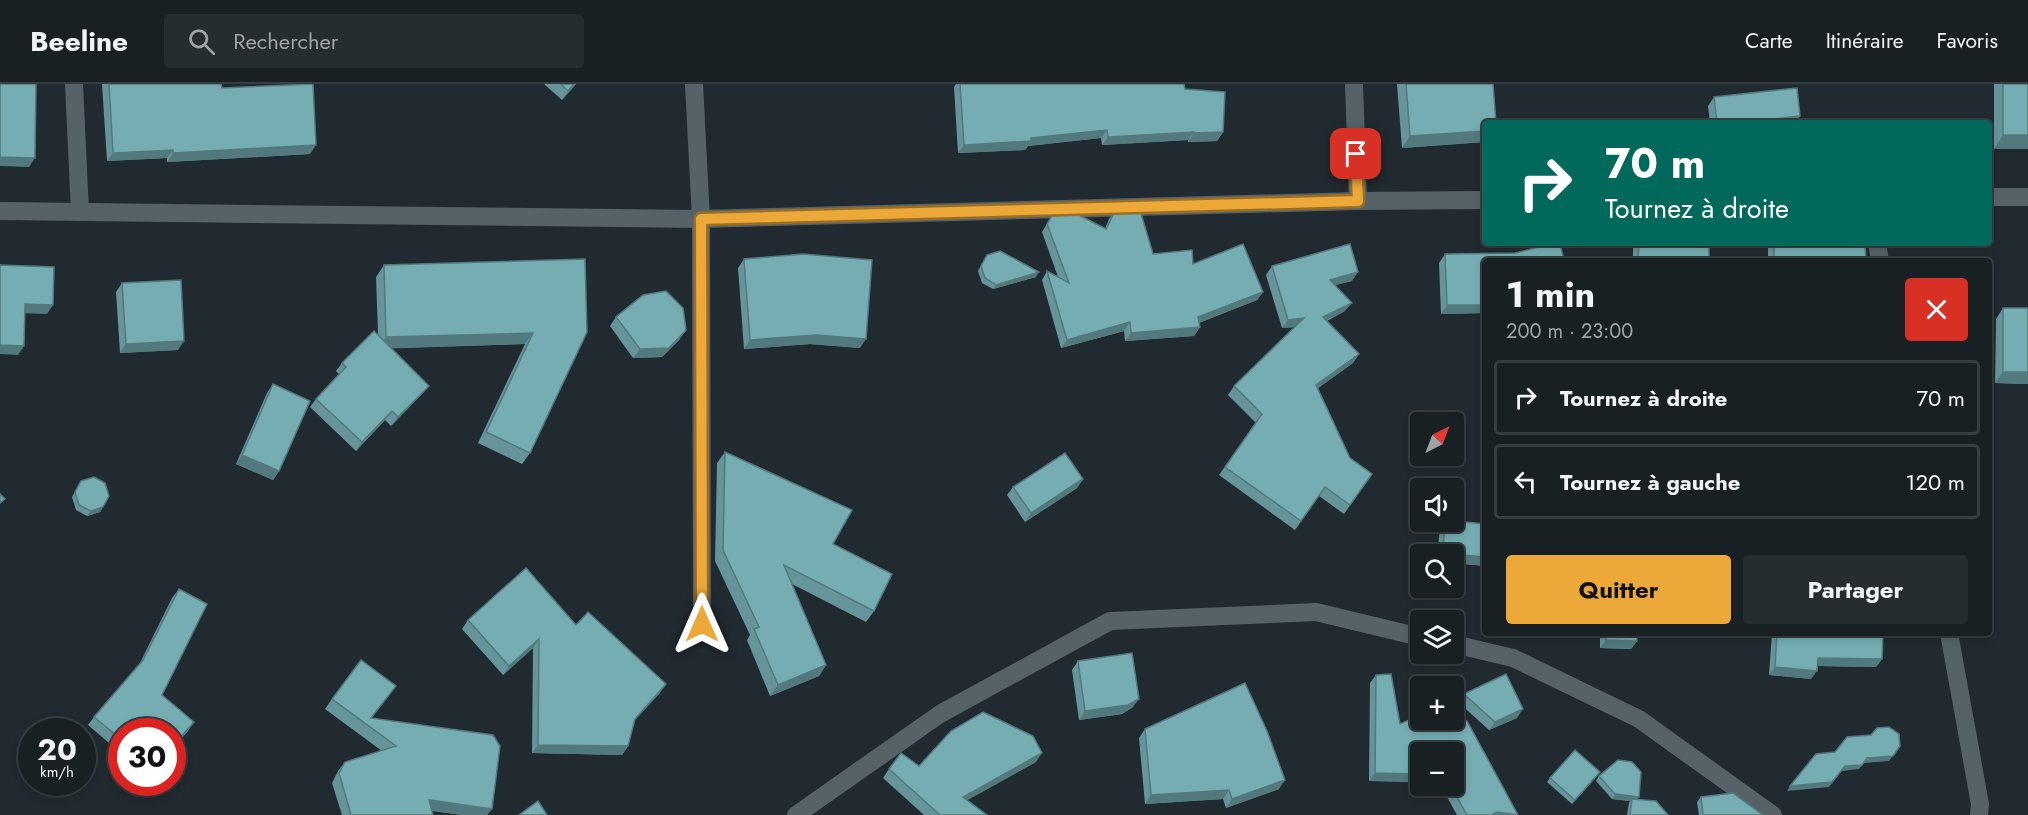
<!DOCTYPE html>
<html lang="fr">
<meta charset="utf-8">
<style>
:root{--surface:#192024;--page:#262d31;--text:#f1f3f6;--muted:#9fa3a6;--line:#373e41;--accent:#eca93a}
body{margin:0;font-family:Jost,sans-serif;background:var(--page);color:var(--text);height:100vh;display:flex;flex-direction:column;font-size:22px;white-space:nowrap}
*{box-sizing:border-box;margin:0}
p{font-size:20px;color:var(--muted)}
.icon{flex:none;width:33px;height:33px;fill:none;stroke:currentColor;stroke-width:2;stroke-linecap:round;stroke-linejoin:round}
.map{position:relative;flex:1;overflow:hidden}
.drawer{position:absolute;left:1482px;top:174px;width:510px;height:378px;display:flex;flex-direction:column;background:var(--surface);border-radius:6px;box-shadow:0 3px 9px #0003,0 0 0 2px var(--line)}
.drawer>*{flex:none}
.top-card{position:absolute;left:1482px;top:36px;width:510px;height:126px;border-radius:6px;box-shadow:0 3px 9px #0003,0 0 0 2px var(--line);background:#00695c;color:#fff;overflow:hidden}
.needle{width:39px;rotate:42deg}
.controls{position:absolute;left:1410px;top:328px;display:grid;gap:12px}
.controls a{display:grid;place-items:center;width:54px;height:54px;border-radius:6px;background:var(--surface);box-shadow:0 3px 9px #0003,0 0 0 2px var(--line);font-size:30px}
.speed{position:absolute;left:18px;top:634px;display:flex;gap:12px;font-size:30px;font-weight:700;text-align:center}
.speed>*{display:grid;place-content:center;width:78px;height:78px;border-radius:50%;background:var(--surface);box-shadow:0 3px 9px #0003,0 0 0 2px var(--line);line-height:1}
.speed small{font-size:15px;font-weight:400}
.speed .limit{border:9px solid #d22;background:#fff;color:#111}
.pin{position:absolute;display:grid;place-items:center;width:51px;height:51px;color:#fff;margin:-26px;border-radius:12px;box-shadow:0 3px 9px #0006}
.me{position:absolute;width:66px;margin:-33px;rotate:0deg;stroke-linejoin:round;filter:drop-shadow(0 0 4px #0008)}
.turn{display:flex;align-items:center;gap:21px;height:126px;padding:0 24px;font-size:27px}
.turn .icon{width:78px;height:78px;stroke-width:2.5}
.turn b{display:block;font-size:42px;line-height:51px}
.round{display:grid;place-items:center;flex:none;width:63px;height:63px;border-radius:6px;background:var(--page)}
.headline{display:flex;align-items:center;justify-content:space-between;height:102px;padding:0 24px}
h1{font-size:36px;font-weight:700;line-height:45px}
.primary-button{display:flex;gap:12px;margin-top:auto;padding:12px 24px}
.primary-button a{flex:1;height:69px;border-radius:6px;background:var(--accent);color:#111;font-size:24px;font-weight:700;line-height:69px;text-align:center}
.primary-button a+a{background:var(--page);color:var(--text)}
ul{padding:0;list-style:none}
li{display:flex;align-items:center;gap:18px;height:75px;margin:0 12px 9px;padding:0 12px;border:3px solid var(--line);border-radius:6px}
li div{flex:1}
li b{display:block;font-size:22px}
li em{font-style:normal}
header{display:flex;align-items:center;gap:36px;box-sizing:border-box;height:84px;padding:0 30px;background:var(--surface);border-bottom:2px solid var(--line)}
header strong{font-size:28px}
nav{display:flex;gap:33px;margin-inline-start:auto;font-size:21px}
.search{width:420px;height:54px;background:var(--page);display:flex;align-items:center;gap:15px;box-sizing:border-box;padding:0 21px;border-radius:6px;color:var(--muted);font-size:22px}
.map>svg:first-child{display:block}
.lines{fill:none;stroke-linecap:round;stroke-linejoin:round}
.minor{stroke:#576268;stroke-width:18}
.wall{fill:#65959a}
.shaded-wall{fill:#52797d}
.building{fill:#75adb3;stroke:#52797d;stroke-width:1.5}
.route-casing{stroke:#996e26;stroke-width:15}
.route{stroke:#eca93a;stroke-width:10}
</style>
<header>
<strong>Beeline</strong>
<div class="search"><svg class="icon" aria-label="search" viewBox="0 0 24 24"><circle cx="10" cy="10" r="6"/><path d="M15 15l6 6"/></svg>Rechercher</div>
<nav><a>Carte</a><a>Itinéraire</a><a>Favoris</a></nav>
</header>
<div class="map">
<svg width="2028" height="731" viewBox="0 0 2028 731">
<rect width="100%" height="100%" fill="#212a30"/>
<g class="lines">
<g class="minor">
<path d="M 74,0 L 80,128"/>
<path d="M 694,0 L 701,135 L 702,540"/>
<path d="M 1354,0 L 1358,117"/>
<path d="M 1989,113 L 2028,113"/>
<path d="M 0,127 L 701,135 L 1358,117 L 1485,116"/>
<path d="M 1877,159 L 1880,177"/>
<path d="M 1949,549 L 1980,720 L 1979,731"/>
<path d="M 1454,560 L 1513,574 L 1639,635 L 1773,731"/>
<path d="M 796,731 L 940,630 L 1110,537 L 1316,528 L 1420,553"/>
</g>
</g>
<g class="wall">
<path d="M 102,0 L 221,0 L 222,4 L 310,70 L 167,78 L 167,74 L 107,77 Z"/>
<path d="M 544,0 L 576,0 L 562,16 Z"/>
<path d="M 956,0 L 1184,0 L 1185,5 L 1223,48 L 1217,57 L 1188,58 L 1188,56 L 1102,61 L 1101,54 L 1028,62 L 1025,66 L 958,69 L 954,3 Z"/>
<path d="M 1397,0 L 1493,0 L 1485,39 L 1485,58 L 1402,64 Z"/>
<rect x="1994" y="0" width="34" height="65"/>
<path d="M 1714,13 L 1800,32 L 1795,39 L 1710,39 L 1708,22 Z"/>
<path d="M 1115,127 L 1153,170 L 1193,180 L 1263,208 L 1257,216 L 1199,239 L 1200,243 L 1194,252 L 1125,257 L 1124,247 L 1061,264 L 1042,196 L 1047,187 L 1058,193 L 1042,148 L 1054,128 L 1105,145 L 1109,135 Z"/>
<path d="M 1633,159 L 1709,159 L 1633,175 Z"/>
<path d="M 1770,159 L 1865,159 L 1866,177 L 1768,177 L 1768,162 Z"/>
<path d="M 1445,170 L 1485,177 L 1485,229 L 1441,230 L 1439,179 Z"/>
<path d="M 987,171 L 1036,193 L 993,205 L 982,199 L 978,187 Z"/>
<path d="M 585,175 L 530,369 L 522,380 L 478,359 L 525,260 L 392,264 L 429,302 L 422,310 L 391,342 L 385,336 L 356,367 L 310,323 L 316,315 L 339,290 L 336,287 L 342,279 L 378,250 L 376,193 L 384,181 Z"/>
<path d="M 744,175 L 860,264 L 810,260 L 744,265 L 738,184 Z"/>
<path d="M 1272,182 L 1352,197 L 1335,201 L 1345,227 L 1327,237 L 1359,270 L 1353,279 L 1318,304 L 1350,374 L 1372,390 L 1344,430 L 1319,412 L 1295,446 L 1219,391 L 1256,339 L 1228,311 L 1234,302 L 1295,243 L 1282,244 L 1266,191 Z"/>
<path d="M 122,199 L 178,266 L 120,269 L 116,208 Z"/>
<path d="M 2003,224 L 2028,300 L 1995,299 L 1996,235 Z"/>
<path d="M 616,233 L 680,255 L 662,273 L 633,274 L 610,242 Z"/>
<path d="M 273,300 L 279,387 L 273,396 L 236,380 L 267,309 Z"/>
<path d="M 725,368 L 833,460 L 874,527 L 866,538 L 792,500 L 826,581 L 819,592 L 770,612 L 747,556 L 750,551 L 715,477 L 717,379 Z"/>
<path d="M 1083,395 L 1077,404 L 1025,438 L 1007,411 L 1013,403 Z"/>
<path d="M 81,397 L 103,423 L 100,428 L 87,432 L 76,426 L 72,413 Z"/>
<path d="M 1444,438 L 1485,440 L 1485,482 L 1454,479 L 1454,471 L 1437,471 L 1440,445 Z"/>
<path d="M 179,505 L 162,611 L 188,647 L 172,665 L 172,648 L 122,648 L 122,670 L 88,641 L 94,633 L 139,581 L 172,514 Z"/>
<path d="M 468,536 L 576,541 L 660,609 L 634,637 L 628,662 L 622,671 L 532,669 L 533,564 L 503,591 L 462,545 Z"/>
<path d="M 1600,549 L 1637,549 L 1637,557 L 1631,565 L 1600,564 Z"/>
<path d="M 1772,549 L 1883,549 L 1882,575 L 1876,583 L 1817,582 L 1811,595 L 1769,591 Z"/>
<path d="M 1078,577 L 1133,623 L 1122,630 L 1079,636 L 1072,586 Z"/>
<path d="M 1391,590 L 1400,640 L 1409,636 L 1467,637 L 1518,731 L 1457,731 L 1441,702 L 1454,702 L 1454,669 L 1420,669 L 1420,698 L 1369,697 L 1370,599 L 1376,591 Z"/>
<path d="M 1464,610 L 1517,634 L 1489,646 L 1458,618 Z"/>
<path d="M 332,615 L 372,634 L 492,725 L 487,731 L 462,731 L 432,727 L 433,731 L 342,731 L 332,699 L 338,687 L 345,678 L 382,667 L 325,625 Z"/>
<path d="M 1145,645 L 1279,705 L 1226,724 L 1223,715 L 1145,720 L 1139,654 Z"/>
<path d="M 1036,678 L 967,716 L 987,731 L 924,731 L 883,694 L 889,685 L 919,682 Z"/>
<path d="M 1599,692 L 1639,713 L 1637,715 L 1668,731 L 1627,731 L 1629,719 L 1630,717 L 1612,715 L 1596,697 Z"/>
<path d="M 1596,693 L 1572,720 L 1547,698 L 1550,694 Z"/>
<path d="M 1701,713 L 1763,731 L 1699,731 L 1697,718 Z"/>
</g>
<g class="shaded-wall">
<path d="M 574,0 L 576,0 L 562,16 L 568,7 Z"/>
<path d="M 1800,32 L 1795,39 L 1737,39 Z"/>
<path d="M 1107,46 L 1101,54 L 1028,62 L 1025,66 L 958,69 L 964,61 Z"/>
<path d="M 1485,47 L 1485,58 L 1402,64 L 1410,52 Z"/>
<path d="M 1194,48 L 1188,56 L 1102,61 L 1108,53 Z"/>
<path d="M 1223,48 L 1217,57 L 1188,58 L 1194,49 Z"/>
<path d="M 2003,51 L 2028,51 L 2028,65 L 1994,65 Z"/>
<path d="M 316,61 L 310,70 L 167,78 L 173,69 Z"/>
<path d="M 173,66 L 167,74 L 107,77 L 113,69 Z"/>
<path d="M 0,73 L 35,74 L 29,83 L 0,82 Z"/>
<path d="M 1039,188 L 1036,193 L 993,205 L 996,201 Z"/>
<path d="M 1358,188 L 1352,197 L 1324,204 L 1330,196 Z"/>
<path d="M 1263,208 L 1257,216 L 1193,241 L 1198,233 Z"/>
<path d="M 1352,219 L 1345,227 L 1317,241 L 1323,233 Z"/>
<path d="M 25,220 L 53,221 L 47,230 L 19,229 Z"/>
<path d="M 1447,221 L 1485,221 L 1485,229 L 1441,230 Z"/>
<path d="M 1304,234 L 1298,243 L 1282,244 L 1288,236 Z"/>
<path d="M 1130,238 L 1124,247 L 1061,264 L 1067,256 Z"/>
<path d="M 1200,243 L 1194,252 L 1125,257 L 1131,249 Z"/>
<path d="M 686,246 L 680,255 L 662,273 L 633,274 L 640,265 Z"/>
<path d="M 533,249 L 525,260 L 378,265 L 386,253 Z"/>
<path d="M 816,251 L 866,255 L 860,264 L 810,260 L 744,265 L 750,256 Z"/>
<path d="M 184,257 L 178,266 L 120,269 L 126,260 Z"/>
<path d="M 0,261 L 24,262 L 18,271 L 0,270 Z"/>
<path d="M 1359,270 L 1353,279 L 1310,310 L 1316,301 Z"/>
<path d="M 2003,288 L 2028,288 L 2028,300 L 1995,299 Z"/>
<path d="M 429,302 L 422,310 L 391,342 L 398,333 Z"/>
<path d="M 392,327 L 385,336 L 356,367 L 362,358 Z"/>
<path d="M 242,371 L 279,387 L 273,396 L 236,380 Z"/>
<path d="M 1083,395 L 1077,404 L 1025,438 L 1031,429 Z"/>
<path d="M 103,423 L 100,428 L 87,432 L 91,427 Z"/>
<path d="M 1443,469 L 1485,473 L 1485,482 L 1454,479 L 1454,471 L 1441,471 Z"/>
<path d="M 539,555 L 533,564 L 503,591 L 509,582 Z"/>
<path d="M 1606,556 L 1637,557 L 1631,565 L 1600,564 Z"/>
<path d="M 1818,574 L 1882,575 L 1876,583 L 1812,582 Z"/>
<path d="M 826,581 L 819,592 L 770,612 L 778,601 Z"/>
<path d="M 1775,583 L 1817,587 L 1811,595 L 1769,591 Z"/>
<path d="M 666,600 L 660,609 L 628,643 L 635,635 Z"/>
<path d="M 1139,615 L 1133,623 L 1122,630 L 1079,636 L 1085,627 Z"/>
<path d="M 1523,625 L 1517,634 L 1489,646 L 1495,638 Z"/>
<path d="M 194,638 L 188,647 L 172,665 L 172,663 Z"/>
<path d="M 538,661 L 628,662 L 622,671 L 532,669 Z"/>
<path d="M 1900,662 L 1889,677 L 1864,679 L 1859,685 L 1842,687 L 1829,703 L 1787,707 L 1790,702 Z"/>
<path d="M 1042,669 L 1036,678 L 957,722 L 963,713 Z"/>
<path d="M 1375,689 L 1420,690 L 1420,698 L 1369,697 Z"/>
<path d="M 1285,696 L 1279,705 L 1226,724 L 1232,715 Z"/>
<path d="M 1229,706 L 1223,715 L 1145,720 L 1151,711 Z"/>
<path d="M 1615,710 L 1639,713 L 1635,718 L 1632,715 L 1630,717 L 1612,715 Z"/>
<path d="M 429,716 L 492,725 L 487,731 L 462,731 L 422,725 Z"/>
<path d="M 1497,728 L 1518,731 L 1492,731 Z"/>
</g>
<g class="building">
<path d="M 0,0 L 36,0 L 35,74 L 0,73 Z"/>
<path d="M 109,0 L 221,0 L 222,4 L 313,0 L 316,61 L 173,69 L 173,66 L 113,69 Z"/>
<path d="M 561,0 L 574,0 L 568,7 Z"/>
<path d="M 960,0 L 1184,0 L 1185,5 L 1225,8 L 1223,48 L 1194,49 L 1194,48 L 1108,53 L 1107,46 L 1031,54 L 1031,57 L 964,61 Z"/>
<path d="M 1406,0 L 1493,0 L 1496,39 L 1485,39 L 1485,47 L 1410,52 Z"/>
<rect x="2003" y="0" width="25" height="51"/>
<path d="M 1797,4 L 1800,32 L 1737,39 L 1717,39 L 1714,13 Z"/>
<path d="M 1140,126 L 1153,170 L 1192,166 L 1193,180 L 1243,160 L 1263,208 L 1198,233 L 1200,243 L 1131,249 L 1130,238 L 1067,256 L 1047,187 L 1069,199 L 1047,140 L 1054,128 L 1073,128 L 1106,145 L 1115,127 Z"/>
<path d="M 1554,159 L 1560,159 L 1564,177 L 1485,177 L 1485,221 L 1447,221 L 1445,170 L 1515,169 Z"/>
<path d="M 1639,159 L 1709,159 L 1709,177 L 1626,177 L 1638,174 Z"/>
<path d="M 1774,159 L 1865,159 L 1866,177 L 1774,177 Z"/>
<path d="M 1350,160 L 1358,188 L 1330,196 L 1352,219 L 1323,233 L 1359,270 L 1316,301 L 1350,374 L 1372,390 L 1350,421 L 1325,403 L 1301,437 L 1225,383 L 1262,330 L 1234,302 L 1304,234 L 1288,236 L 1272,182 Z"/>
<path d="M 1000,167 L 1039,188 L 996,201 L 985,194 L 981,182 L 987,171 Z"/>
<path d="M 803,170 L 872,176 L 866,255 L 816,251 L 750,256 L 744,175 Z"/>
<path d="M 585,175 L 587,248 L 530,369 L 486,348 L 533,249 L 386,253 L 384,181 Z"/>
<path d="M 0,181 L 54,183 L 53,221 L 25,220 L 24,262 L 0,261 Z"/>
<path d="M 181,196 L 184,257 L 126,260 L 122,199 Z"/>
<path d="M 666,207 L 683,224 L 686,246 L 669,264 L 640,265 L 616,233 L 643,211 Z"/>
<rect x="2003" y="224" width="25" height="64"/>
<path d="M 374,247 L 429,302 L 398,333 L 392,327 L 362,358 L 316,315 L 346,283 L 342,279 Z"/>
<path d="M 273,300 L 310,317 L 279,387 L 242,371 Z"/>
<path d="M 725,368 L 852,426 L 833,460 L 892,490 L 874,527 L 784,481 L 826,581 L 778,601 L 754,545 L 759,543 L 723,466 Z"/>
<path d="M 1065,369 L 1083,395 L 1031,429 L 1013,403 Z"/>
<path d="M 94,393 L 105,399 L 109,412 L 103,423 L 91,427 L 79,421 L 75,408 L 81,397 Z"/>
<path d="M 0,410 L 5,415 L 0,419 Z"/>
<path d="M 1454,437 L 1485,440 L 1485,473 L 1443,469 L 1445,438 L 1454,438 Z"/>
<path d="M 526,484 L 576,541 L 588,528 L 666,600 L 635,635 L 628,662 L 538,661 L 539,555 L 509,582 L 468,536 Z"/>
<path d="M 179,505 L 207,520 L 162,611 L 194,638 L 172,663 L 172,648 L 122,648 L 122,656 L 94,633 L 143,576 Z"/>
<path d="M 1606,549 L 1637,549 L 1637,557 L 1606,556 Z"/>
<path d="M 1777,549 L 1883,549 L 1882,575 L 1818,574 L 1817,587 L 1775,583 Z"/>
<path d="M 1132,569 L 1139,615 L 1128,621 L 1085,627 L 1078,577 Z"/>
<path d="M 361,576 L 396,602 L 371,634 L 493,651 L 500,662 L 492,725 L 429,716 L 433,731 L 351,731 L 339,689 L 345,678 L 396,662 L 332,615 Z"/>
<path d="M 1391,590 L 1400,640 L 1409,636 L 1467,637 L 1518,731 L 1497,728 L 1492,731 L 1467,731 L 1451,702 L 1454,702 L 1454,669 L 1420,669 L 1420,690 L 1375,689 L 1376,591 Z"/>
<path d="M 1506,590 L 1523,625 L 1495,638 L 1464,610 Z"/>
<path d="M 1245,599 L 1267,647 L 1285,696 L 1232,715 L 1229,706 L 1151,711 L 1145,645 Z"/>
<path d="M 983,628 L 1033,652 L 1042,669 L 963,713 L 987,731 L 940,731 L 889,685 L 901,669 L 919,682 L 951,647 Z"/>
<path d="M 1889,643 L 1899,650 L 1900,662 L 1893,672 L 1867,674 L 1862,681 L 1845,682 L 1832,698 L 1790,702 L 1816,670 L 1835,668 L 1847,653 L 1871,651 L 1877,644 Z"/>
<path d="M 1575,666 L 1600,688 L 1575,716 L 1550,694 Z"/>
<path d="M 1618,676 L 1632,678 L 1641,688 L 1639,713 L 1615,710 L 1599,692 Z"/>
<path d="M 1733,709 L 1763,731 L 1703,731 L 1701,713 Z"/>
<path d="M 1632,715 L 1656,717 L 1668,731 L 1630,731 Z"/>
<path d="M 538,717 L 547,731 L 519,731 Z"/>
</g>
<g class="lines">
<defs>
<path id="route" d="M 702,540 L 701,135 L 1358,117 L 1356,70"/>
</defs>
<use href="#route" class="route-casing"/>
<use href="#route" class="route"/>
</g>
</svg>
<div class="controls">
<a><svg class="needle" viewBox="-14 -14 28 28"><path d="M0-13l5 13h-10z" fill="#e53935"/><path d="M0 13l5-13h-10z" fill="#9fa3a6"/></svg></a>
<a><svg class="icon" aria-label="sound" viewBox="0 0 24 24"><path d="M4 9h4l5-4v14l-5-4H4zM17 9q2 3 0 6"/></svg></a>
<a><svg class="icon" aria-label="search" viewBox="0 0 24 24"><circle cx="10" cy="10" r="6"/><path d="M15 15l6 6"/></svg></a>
<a><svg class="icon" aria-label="layers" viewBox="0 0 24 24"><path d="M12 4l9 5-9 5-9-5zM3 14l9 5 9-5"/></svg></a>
<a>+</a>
<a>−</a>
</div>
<div class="speed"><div>20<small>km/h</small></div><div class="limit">30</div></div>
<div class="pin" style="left:1356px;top:70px;background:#d93025"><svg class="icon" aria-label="arrive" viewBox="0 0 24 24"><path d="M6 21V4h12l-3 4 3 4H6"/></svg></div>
<svg class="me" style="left:702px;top:540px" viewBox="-20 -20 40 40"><path d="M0-17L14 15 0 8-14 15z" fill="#eca93a" stroke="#fff" stroke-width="4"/></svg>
<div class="top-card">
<div class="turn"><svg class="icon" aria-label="right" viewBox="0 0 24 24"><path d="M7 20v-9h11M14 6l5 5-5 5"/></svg><div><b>70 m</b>Tournez à droite</div></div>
</div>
<section class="drawer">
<div class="headline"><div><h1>1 min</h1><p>200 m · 23:00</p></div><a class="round" style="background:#d93025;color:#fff"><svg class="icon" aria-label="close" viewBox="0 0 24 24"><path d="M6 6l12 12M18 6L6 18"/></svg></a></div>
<ul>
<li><svg class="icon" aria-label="right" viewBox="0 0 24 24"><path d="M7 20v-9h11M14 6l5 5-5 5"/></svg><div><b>Tournez à droite</b></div><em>70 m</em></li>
<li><svg class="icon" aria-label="left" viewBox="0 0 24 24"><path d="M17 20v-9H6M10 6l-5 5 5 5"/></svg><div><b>Tournez à gauche</b></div><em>120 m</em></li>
</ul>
<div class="primary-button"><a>Quitter</a><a>Partager</a></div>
</section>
</div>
